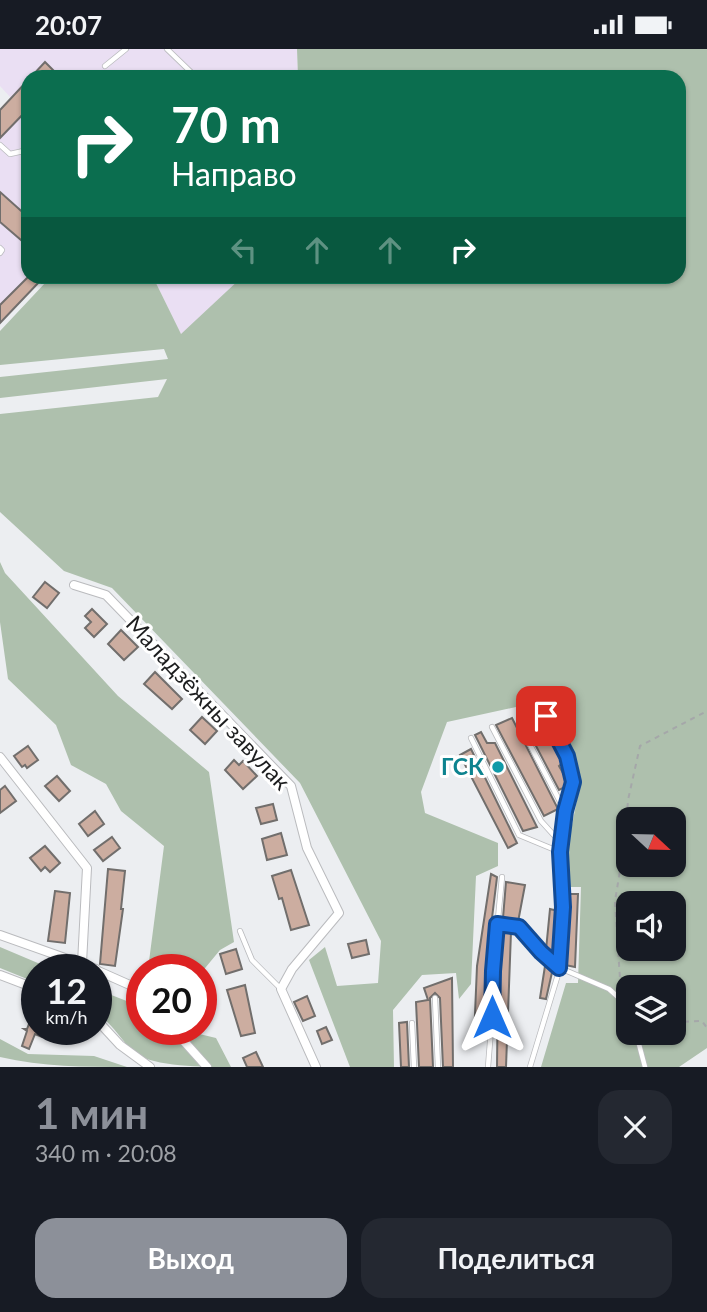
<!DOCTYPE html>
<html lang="ru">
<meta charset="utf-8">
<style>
:root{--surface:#171b24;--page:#242831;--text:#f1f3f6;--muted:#9ea1a6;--accent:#8c9099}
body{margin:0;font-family:Lato,sans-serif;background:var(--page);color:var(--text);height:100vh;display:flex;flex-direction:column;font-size:26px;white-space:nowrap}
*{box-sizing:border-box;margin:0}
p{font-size:23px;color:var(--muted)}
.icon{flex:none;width:38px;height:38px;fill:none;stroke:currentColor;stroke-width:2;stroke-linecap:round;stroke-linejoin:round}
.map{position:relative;height:1018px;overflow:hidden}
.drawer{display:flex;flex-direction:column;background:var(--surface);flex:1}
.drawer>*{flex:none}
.top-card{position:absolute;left:21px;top:21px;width:665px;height:214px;border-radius:21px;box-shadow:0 2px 5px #0004;background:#0b6e4f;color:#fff;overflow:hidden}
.needle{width:46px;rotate:112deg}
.buttons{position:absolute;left:616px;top:758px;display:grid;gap:14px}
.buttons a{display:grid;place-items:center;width:70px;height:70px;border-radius:14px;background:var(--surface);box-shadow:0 2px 5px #0004;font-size:35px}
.speed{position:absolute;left:21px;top:905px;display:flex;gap:14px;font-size:35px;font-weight:700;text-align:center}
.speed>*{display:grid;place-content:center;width:91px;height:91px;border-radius:50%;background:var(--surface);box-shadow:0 2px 5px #0004;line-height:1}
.speed small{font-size:18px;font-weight:400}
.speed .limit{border:10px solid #d22;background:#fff;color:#111}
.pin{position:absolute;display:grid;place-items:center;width:60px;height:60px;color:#fff;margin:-30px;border-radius:14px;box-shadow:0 4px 10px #0006}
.me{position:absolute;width:77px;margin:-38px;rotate:0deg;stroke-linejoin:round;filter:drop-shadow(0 0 5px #0008)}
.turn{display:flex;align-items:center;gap:24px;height:147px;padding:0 35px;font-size:32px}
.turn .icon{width:91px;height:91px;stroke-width:2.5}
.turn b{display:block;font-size:49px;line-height:60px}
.lanes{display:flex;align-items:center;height:66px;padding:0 35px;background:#0003;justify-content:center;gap:35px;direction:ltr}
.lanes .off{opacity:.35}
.round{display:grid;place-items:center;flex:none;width:74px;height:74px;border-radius:21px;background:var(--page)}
.summary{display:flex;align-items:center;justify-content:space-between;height:119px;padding:0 35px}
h1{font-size:42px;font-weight:700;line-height:52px;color:var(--accent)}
.primary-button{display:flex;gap:14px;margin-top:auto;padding:14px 35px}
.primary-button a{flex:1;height:80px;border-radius:21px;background:var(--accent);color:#fff;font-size:28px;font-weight:700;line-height:80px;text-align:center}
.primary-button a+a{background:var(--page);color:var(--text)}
.status{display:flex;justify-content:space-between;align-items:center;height:49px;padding:0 35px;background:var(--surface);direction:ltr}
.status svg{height:19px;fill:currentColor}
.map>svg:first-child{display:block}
.industrial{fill:#eadff3}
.green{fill:#aec0ad;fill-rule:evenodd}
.building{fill:#ccada0;stroke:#716e6c;stroke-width:2}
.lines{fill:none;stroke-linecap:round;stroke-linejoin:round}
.service-casing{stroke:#babbbe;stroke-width:6}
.minor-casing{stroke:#babbbe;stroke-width:10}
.path{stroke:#a5a7a9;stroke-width:2;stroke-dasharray:5 5;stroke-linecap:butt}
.service{stroke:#fff;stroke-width:4.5}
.minor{stroke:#fff;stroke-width:8}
.route-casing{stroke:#114b97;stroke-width:18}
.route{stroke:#1a73e8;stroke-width:12}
.culture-dot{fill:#0f9aa8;stroke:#fff;stroke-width:2.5}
.labels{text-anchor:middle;stroke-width:6;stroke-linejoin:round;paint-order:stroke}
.street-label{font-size:23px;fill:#1c1d1e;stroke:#fff}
.culture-label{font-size:23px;font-weight:bold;fill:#0d838f;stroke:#fff;text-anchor:end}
</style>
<div class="status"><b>20:07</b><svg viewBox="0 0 49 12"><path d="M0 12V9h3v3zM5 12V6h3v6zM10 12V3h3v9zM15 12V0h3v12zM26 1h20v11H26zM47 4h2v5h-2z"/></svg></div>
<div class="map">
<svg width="707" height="1018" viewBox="0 0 707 1018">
<rect width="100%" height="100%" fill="#eceef1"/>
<g class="industrial">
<path d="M 0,0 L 297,0 L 298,28 L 28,28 L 28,228 L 41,228 L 41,231 L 0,274 L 0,61 L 11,49 L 0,37 Z"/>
<path d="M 153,228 L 242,228 L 181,286 Z"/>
</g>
<g class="green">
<path d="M 297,0 L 707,0 L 707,999 L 679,1018 L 541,1018 L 566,934 L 578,934 L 581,838 L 568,838 L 567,801 L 581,731 L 572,701 L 544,652 L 447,673 L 421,743 L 425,764 L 498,794 L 498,817 L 476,827 L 471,935 L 459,950 L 456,924 L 422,926 L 393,961 L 394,1018 L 350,1018 L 309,911 L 325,898 L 337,937 L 378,934 L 381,892 L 300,734 L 112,539 L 64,522 L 0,463 L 0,365 L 158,348 L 167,330 L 0,349 L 0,328 L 168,310 L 164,300 L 0,316 L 0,282 L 46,233 L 46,228 L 153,228 L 181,285 L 242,228 L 679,228 L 679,28 L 298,28 ZM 628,770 L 674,770 L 674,816 L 628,816 ZM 628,854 L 674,854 L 674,900 L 628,900 ZM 628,938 L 674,938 L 674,984 L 628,984 Z"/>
<path d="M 0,513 L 5,524 L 118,647 L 209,723 L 234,893 L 220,901 L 201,924 L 201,920 L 148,920 L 164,797 L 121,762 L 106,735 L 71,716 L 56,676 L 8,630 L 0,573 Z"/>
<path d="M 0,898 L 52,920 L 37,920 L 37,934 L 0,919 Z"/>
<path d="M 96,940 L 142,958 L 142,980 L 186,980 L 187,982 L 216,989 L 231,1018 C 203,1018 155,1018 134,1004 C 121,990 112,975 96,963 Z"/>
<path d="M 0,990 L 28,1005 L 94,1007 L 127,1018 C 84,1018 43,1018 0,1008 Z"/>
</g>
<g class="building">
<path d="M 45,13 L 60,28 L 31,28 Z"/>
<path d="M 28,31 L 28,60 L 0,89 L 0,61 Z"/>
<path d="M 0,143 L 28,168 L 28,197 L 0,173 Z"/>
<path d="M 28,228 L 38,228 L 41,231 L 0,274 L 0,256 Z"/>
<path d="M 45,533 L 59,544 L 47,559 L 33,548 Z"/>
<path d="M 92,560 L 107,575 L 94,588 L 85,579 L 91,573 L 85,567 Z"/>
<path d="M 121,581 L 138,598 L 124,611 L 108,595 Z"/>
<path d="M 155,623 L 182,650 L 172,660 L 144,635 Z"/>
<path d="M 538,663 L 562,709 L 564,713 L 559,717 L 568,733 L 567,737 L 559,741 L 523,672 Z"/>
<path d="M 202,668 L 217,682 L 205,695 L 190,681 Z"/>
<path d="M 512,669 L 558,760 L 544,767 L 496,676 Z"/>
<path d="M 481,683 L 487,694 L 495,694 L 537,778 L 523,782 L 475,686 Z"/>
<path d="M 28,697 L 38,711 L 27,719 L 25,716 L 22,718 L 14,707 Z"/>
<path d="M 471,700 L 517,794 L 508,799 L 460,706 Z"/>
<path d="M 234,711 L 239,716 L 243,712 L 257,727 L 243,740 L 225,721 Z"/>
<path d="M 57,727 L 70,742 L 59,752 L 45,737 Z"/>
<path d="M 5,737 L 16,752 L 0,764 L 0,741 Z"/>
<path d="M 273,755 L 277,771 L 261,775 L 256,759 Z"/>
<path d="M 95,762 L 104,775 L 88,787 L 79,775 Z"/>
<path d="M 281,784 L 287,806 L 267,811 L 262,790 Z"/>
<path d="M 112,788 L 120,799 L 103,812 L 94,801 Z"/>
<path d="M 45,797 L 60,814 L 50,823 L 45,818 L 41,822 L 30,809 Z"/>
<path d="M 108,820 L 125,822 L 121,860 L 123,860 L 115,917 L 100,915 Z"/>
<path d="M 291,821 L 309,876 L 291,881 L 282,849 L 279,850 L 272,827 Z"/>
<path d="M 491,825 L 497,828 L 486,918 L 484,989 L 474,989 L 477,917 Z"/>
<path d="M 506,833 L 525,836 L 518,873 L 503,869 Z"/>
<path d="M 55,842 L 70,844 L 65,894 L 48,892 Z"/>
<path d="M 567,845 L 578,845 L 575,918 L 565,916 Z"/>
<path d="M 550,860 L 558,862 L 556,903 L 546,901 Z"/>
<path d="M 502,882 L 511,883 L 506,1018 L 497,1018 L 498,931 Z"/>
<path d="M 366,891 L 369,905 L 352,909 L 348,895 Z"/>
<path d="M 236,900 L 242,920 L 226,925 L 220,905 Z"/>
<path d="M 545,917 L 553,919 L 546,950 L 540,949 Z"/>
<path d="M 452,929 L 453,1018 L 443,1018 L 440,949 L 435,944 L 430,949 L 433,1018 L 419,1018 L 416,953 L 428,951 L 424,939 Z"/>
<path d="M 245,936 L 255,984 L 241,987 L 227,941 Z"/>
<path d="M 307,947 L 315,967 L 303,972 L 294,953 Z"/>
<path d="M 36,957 L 37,980 L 45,980 L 42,988 L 35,985 L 29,1000 L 22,997 L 27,982 L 24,980 L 27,980 Z"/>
<path d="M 407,973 L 409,1018 L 401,1018 L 399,974 Z"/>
<path d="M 326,978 L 332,991 L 322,995 L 317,982 Z"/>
<path d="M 256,1003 L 263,1018 L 247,1018 L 243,1009 Z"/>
</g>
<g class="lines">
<defs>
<g id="service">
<path d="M 167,0 L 196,28"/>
<path d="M 105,17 L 126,0"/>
<path d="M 0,96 L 10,105 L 28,101"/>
<path d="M 0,199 L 2,201 L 0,204"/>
<path d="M 546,667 L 567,707 L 573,733 L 566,761"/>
<path d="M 519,675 L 565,762 L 560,803 L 563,858 L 560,919 L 530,1018"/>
<path d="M 492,678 L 541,772 L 561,794"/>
<path d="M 471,689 L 519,786 L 560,803"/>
<path d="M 497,875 L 519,878 L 541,903 L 560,919 L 609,940 L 628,957"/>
<path d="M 240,882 L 252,911 L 281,940"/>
<path d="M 435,949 L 438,1018"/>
<path d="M 412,974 L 414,1018"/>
<path d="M 636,984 L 645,1018"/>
<path d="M 488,1018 L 492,968 L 493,922 L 502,828"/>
</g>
<g id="minor">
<path d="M 74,536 L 106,546 L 291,737 L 307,799 L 339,864 L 292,920 L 281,940 L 316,1018"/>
<path d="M 0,708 L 87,819 L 82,914"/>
<path d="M 0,886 L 96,920"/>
<path d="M 96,921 L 132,937 L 142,948"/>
<path d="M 0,926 L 37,940"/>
<path d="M 96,970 L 120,996 L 150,1018"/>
<path d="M 173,980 L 207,1018"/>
</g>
</defs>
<use href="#service" class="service-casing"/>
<use href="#minor" class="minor-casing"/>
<g class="path">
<path d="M 628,946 L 620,930 L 615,852 L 625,791 L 628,751 L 640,697 L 707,662"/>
<path d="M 674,973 L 702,972 L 707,979"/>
</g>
<use href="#service" class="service"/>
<use href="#minor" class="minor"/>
</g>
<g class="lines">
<defs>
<path id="route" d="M 492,968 L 493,922 L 497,875 L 519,878 L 541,903 L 559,919 L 563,858 L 560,803 L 565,762 L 573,733 L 567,707 L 546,667"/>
</defs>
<use href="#route" class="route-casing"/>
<use href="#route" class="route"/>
</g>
<circle class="culture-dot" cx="498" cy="718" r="7"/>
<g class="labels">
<g class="street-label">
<text transform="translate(208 654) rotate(47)" y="8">Маладзёжны завулак</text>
</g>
<g class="culture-label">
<text x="484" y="726">ГСК</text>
</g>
</g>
</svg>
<div class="buttons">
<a><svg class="needle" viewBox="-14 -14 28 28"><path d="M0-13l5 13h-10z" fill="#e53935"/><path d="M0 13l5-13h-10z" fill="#9ea1a6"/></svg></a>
<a><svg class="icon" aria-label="sound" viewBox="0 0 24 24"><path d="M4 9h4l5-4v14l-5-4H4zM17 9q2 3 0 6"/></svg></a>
<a><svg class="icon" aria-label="layers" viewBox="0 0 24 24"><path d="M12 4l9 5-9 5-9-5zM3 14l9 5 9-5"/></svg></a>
</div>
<div class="speed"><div>12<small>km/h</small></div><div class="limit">20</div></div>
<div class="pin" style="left:546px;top:667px;background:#d93025"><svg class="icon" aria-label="arrive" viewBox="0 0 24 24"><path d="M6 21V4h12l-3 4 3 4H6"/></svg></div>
<svg class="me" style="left:492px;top:968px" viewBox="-20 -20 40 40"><path d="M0-17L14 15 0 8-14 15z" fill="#1a73e8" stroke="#fff" stroke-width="4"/></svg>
<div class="top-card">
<div class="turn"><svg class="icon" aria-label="right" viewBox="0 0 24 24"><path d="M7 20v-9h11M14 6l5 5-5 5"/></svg><div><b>70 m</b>Направо</div></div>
<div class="lanes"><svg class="icon off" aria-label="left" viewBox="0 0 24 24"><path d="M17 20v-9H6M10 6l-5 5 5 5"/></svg><svg class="icon off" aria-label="ahead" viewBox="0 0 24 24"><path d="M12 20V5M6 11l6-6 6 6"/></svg><svg class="icon off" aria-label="ahead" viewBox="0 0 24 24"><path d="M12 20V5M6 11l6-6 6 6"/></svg><svg class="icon" aria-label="right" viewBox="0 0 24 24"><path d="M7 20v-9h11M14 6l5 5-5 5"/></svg></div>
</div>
</div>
<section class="drawer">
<div class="summary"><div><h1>1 мин</h1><p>340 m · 20:08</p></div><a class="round"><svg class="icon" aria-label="close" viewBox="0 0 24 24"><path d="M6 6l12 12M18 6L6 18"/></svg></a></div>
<div class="primary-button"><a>Выход</a><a>Поделиться</a></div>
</section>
